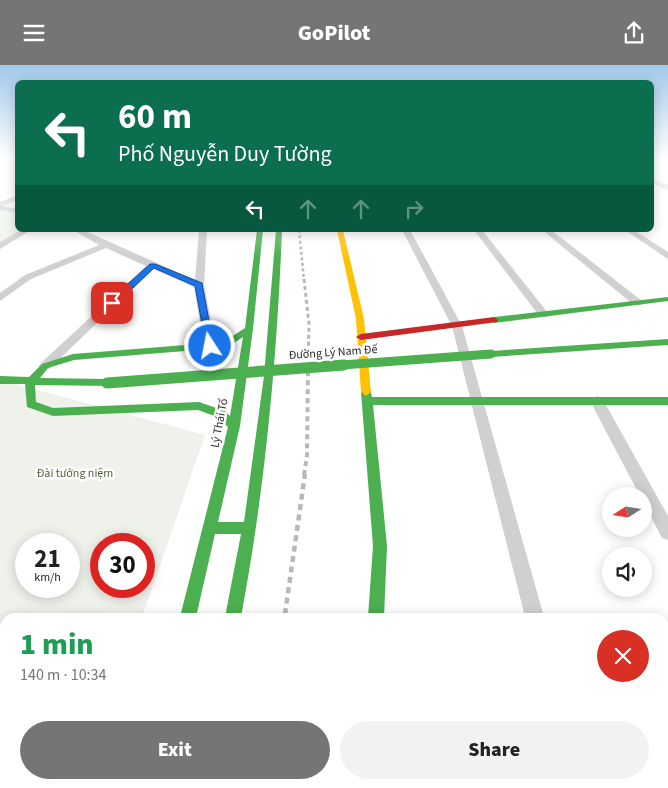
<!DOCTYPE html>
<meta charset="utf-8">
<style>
:root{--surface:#fff;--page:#f2f2f2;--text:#222;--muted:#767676;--accent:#757575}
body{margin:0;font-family:"Source Sans 3",sans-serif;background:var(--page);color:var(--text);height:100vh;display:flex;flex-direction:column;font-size:19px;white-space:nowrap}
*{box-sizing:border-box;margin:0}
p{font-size:16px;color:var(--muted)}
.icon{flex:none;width:28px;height:28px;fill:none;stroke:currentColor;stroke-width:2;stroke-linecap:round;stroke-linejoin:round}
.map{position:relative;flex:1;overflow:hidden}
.side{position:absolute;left:0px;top:548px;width:669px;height:176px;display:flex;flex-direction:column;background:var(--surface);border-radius:15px 15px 0 0;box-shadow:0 2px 12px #0003}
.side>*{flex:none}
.top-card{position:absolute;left:15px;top:15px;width:639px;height:152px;border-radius:8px;box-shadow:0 2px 12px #0003;background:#0b6e4f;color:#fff;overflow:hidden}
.needle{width:32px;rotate:258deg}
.fabs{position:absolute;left:602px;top:422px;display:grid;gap:10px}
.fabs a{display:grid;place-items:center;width:50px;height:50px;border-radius:50%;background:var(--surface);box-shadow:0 2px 12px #0003;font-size:25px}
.speed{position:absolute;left:15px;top:468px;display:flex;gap:10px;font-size:25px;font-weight:700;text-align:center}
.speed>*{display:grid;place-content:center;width:65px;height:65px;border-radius:50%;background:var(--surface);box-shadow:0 2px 12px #0003;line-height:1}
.speed small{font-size:12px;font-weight:400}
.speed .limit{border:8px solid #d22;background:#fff;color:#111}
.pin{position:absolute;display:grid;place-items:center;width:42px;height:42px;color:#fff;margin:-21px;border-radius:10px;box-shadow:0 2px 8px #0006}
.me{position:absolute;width:55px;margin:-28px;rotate:349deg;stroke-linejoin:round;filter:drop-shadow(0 0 4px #0008)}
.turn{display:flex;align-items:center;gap:18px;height:105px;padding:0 20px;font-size:22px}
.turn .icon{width:65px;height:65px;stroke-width:2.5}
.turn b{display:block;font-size:35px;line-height:42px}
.lanes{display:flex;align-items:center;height:48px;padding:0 20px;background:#0003;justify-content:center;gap:25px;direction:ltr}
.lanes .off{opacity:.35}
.round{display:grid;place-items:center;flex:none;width:52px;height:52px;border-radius:26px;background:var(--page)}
.summary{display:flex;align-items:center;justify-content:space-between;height:85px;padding:0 20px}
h1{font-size:30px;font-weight:800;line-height:38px;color:#1e9e55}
.primary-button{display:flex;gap:10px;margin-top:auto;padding:10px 20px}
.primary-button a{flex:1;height:58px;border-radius:30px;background:var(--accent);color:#fff;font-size:20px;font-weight:800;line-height:58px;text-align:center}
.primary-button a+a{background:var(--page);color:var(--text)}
header{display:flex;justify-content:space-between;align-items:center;height:65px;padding:0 20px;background:var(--accent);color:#fff;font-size:22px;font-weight:800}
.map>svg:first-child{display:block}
.green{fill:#eff2eb;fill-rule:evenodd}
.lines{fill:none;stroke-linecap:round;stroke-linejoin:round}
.street{fill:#d0d0d0;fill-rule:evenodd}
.fast{fill:#4caf50;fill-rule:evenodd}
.slow{fill:#ffc107;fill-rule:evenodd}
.jam{fill:#c62828;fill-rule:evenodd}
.rail-far4{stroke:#b8b8b8;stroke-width:2.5;stroke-dasharray:3 2.5;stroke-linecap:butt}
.rail-far3{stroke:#b8b8b8;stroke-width:3;stroke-dasharray:4 3;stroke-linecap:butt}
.rail-far2{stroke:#b8b8b8;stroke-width:4;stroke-dasharray:5 4;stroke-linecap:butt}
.rail-far1{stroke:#b8b8b8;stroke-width:4.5;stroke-dasharray:6 4.5;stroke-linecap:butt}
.rail{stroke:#b8b8b8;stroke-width:5.5;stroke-dasharray:8 5.5;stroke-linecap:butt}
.fast-bridge-far1{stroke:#4caf50;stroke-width:9}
.fast-bridge{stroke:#4caf50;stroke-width:11}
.route{fill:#1a73e8;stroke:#114b97}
.labels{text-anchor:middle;stroke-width:5;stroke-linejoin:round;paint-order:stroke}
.street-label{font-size:12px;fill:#2b2b2b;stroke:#fff}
.park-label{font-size:12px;fill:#51623e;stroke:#fff}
</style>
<header><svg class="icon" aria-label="menu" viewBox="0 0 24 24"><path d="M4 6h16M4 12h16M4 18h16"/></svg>GoPilot<svg class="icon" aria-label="share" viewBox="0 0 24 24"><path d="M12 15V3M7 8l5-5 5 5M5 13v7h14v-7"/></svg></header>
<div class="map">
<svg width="668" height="723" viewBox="0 0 668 723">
<rect width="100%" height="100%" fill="#fff"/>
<g class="green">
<path d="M 0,143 L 17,146 L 18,165 L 27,165 L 0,181 Z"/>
<path d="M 0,315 L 205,370 L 142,552 L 5,552 L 5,719 L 84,719 L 83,723 L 0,723 ZM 26,479 L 69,479 L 69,521 L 26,521 ZM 101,479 L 144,479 L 144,521 L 101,521 Z"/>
</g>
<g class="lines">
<g class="street">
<path d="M 651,113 L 668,120 L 668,125 L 651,118 Z"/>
<path d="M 18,130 L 18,135 L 3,141 L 18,144 L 18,148 L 0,145 L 0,137 Z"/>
<path d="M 21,165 L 31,165 L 0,184 L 0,177 Z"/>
<path d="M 73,165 L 83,165 L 195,215 L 199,165 L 207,165 L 204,220 L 216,281 L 214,284 L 206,284 L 204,281 L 194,222 L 153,204 L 49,304 L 41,304 L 39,301 L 41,298 L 146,201 L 106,183 L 31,214 L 0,236 L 0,228 L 25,210 L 99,180 Z"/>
<path d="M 402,165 L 410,165 L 462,261 L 544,552 L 525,552 L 452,261 Z"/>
<path d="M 474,165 L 482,165 L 548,248 L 548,252 L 540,252 Z"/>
<path d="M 542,165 L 551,165 L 642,236 L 642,240 L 634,240 Z"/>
<path d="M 625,165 L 634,165 L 668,187 L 668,194 Z"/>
<path d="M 597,331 L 602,333 L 668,451 L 668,475 L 662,473 L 644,438 L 644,431 L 640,431 L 590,336 Z"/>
<rect x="563" y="719" width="24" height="4"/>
</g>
<g class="fast">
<path d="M 257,165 L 263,165 L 253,264 L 240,361 L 218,457 L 244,457 L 264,311 L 276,165 L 282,165 C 277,295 265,424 241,552 L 225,552 L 241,469 L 215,469 L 196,552 L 180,552 L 228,362 L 217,352 L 198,345 L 53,351 L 27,342 L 25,319 L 0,319 L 0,311 L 29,312 L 42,299 L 73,289 L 210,278 L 228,274 L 245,263 ZM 243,272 L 230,351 L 225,346 L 199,337 L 53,343 L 36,337 L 35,320 L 111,321 L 112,318 L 111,315 L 107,314 L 40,313 L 48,303 L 74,295 L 210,284 L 234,278 Z"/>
<path d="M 668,232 L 668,236 L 494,258 L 490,255 L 494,252 Z"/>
<path d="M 668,274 L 668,280 L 491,292 L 486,289 L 491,286 Z"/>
<path d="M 366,323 L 370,324 L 372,332 L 668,332 L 668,340 L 373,340 L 387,481 L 384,552 L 368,552 L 373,481 L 361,327 Z"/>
<path d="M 130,719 L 150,719 L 149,723 L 129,723 Z"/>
<path d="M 187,719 L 207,719 L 206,723 L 186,723 Z"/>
</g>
<g class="slow">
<path d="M 337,165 L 343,165 L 364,254 L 371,327 L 366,331 L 361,327 L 356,254 Z"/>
<rect x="357" y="719" width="20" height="4"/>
</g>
<path class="jam" d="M 494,252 L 498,255 L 497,257 L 361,275 L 356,272 L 361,269 Z"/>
<path class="rail-far4" d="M 299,165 L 304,215"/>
<path class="rail-far3" d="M 304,214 L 309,259 L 308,301"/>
<path class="rail-far2" d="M 304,410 L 307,391 L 308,300"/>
<path class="rail-far1" d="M 285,549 L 305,409"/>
<g class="rail">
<path d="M 285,552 L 286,547"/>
<path d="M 261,723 L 262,719"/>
</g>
<path class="fast-bridge-far1" d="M 328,301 L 491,289"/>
<path class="fast-bridge" d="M 107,318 L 344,300"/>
</g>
<linearGradient id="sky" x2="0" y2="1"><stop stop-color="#a1c8ea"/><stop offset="0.48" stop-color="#fff"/><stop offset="1" stop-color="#fff" stop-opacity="0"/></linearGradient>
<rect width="668" height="194" fill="url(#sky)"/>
<path class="route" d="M 150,199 L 155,199 L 202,218 L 214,283 L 206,281 L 195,221 L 154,203 L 115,240 L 109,240 L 109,236 Z"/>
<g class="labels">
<g class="street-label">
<text transform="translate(333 287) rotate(-4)" y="4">Đường Lý Nam Đế</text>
<text transform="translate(219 358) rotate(-79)" y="4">Lý Thái Tổ</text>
</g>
<g class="park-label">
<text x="75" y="412">Đài tưởng niệm</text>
</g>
</g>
</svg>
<div class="fabs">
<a><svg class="needle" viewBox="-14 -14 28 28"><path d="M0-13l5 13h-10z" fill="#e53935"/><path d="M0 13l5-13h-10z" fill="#767676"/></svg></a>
<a><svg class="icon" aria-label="sound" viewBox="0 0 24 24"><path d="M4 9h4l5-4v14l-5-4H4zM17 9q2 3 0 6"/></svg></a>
</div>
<div class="speed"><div>21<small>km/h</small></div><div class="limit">30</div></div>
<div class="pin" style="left:112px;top:238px;background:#d93025"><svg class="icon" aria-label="arrive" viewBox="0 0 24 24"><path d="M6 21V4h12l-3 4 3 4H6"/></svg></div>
<svg class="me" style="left:210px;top:281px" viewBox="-20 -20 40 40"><circle r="17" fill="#1a73e8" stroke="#fff" stroke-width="3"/><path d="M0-11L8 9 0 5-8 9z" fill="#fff"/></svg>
<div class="top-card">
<div class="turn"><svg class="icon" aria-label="left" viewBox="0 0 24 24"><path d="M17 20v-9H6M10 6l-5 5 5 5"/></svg><div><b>60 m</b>Phố Nguyễn Duy Tường</div></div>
<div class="lanes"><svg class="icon" aria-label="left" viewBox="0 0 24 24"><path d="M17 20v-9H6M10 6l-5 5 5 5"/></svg><svg class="icon off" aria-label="ahead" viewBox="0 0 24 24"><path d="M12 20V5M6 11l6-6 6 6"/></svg><svg class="icon off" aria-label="ahead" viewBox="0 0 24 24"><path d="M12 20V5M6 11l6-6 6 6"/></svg><svg class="icon off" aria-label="right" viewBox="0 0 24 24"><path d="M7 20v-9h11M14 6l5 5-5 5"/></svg></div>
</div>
<section class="side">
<div class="summary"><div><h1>1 min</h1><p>140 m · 10:34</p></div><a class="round" style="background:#d93025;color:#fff"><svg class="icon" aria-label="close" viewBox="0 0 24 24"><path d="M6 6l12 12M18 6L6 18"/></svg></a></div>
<div class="primary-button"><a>Exit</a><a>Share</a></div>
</section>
</div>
